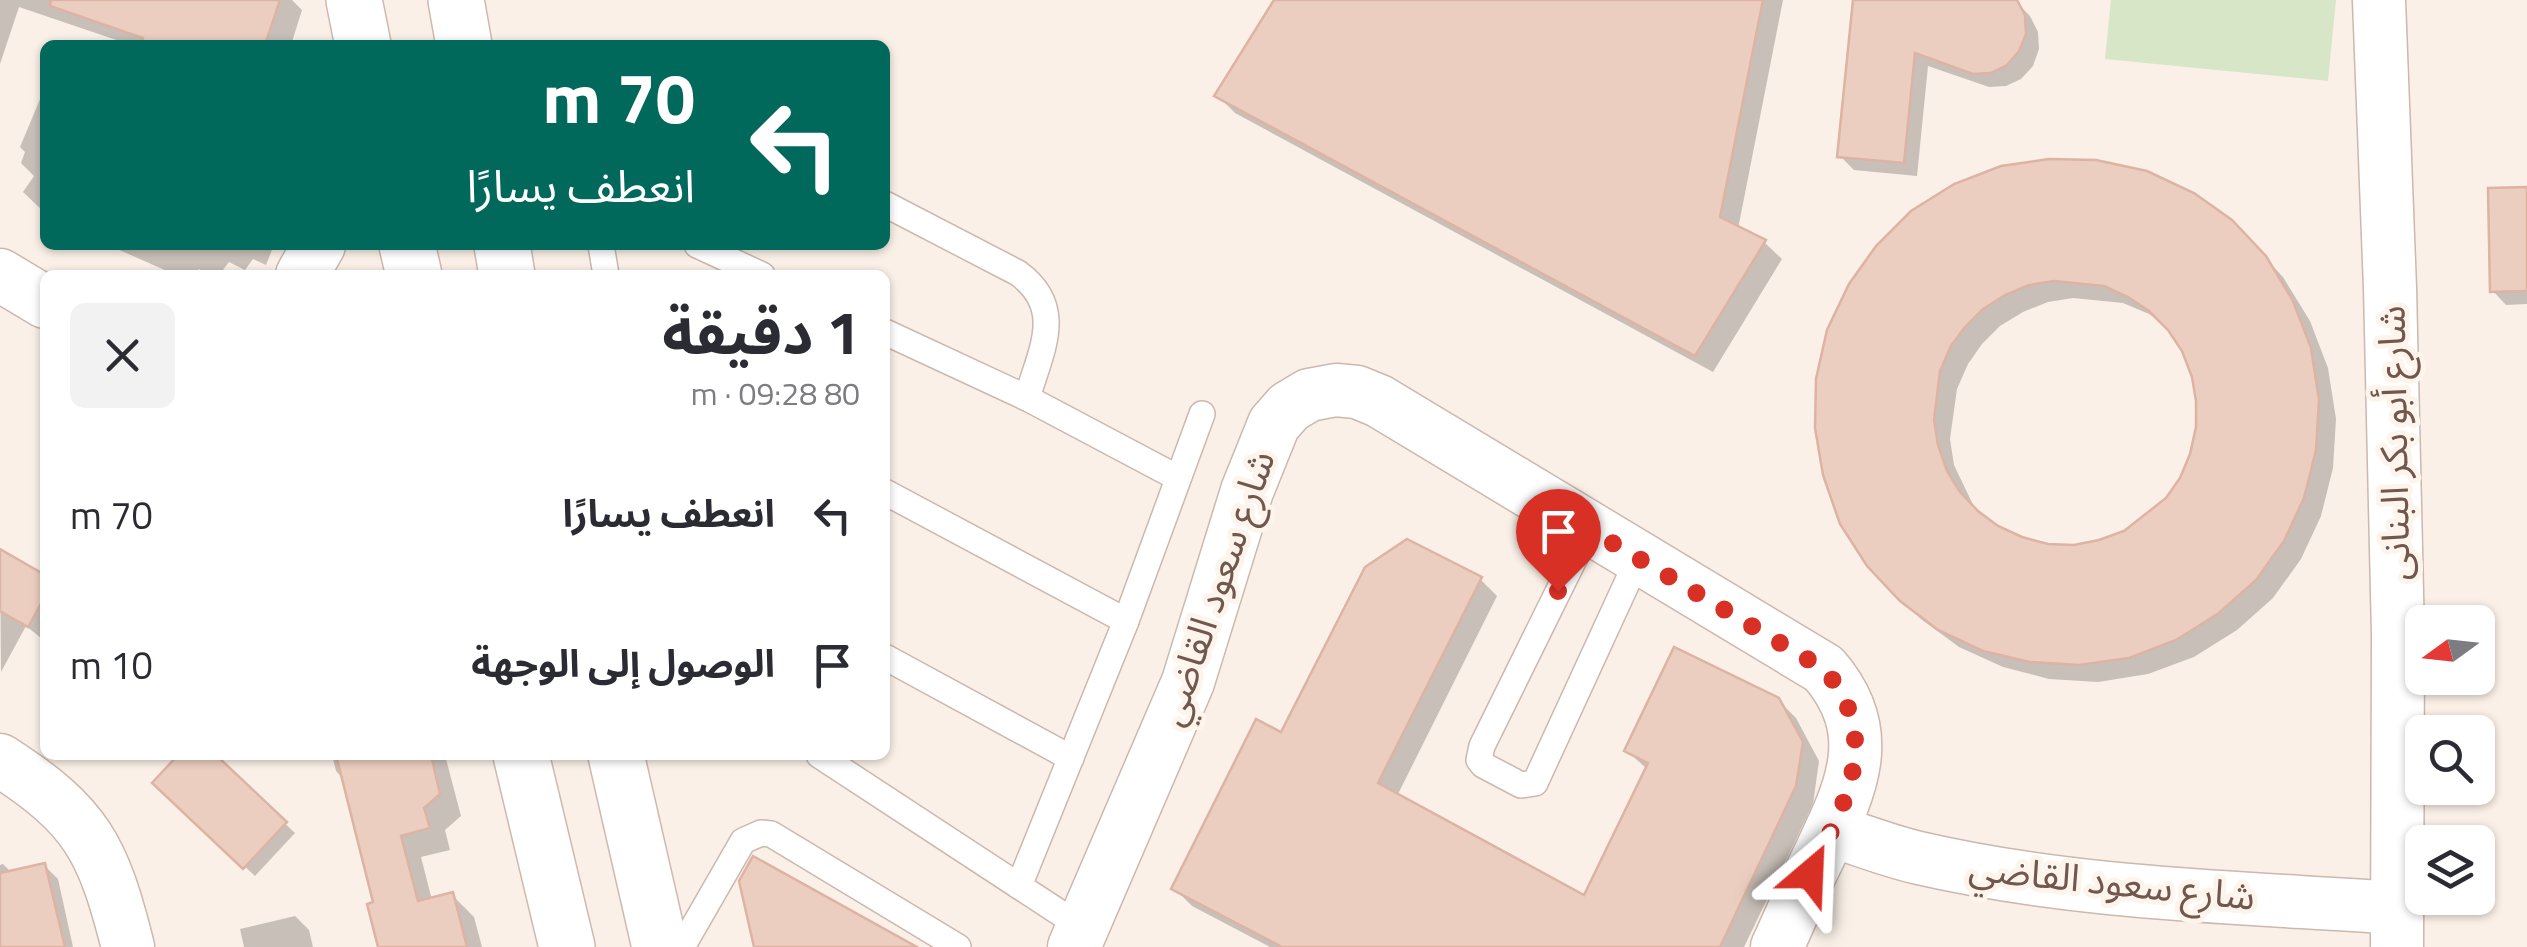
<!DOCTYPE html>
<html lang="ar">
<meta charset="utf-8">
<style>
:root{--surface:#fff;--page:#f2f2f3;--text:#2b2b33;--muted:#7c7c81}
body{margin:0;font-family:"Titillium Web","Noto Sans Arabic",sans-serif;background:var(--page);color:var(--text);direction:rtl;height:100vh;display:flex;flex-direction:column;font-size:38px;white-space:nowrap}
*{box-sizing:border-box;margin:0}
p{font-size:32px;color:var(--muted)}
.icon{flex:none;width:55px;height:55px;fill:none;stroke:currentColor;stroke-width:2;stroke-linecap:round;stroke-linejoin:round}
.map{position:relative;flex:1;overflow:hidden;direction:ltr}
.details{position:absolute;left:40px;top:270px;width:850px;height:490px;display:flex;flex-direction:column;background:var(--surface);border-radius:15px;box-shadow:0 2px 8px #0004;direction:rtl}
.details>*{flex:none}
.banner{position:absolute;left:40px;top:40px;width:850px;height:210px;border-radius:15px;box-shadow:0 2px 8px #0004;direction:rtl;background:#00695c;color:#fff;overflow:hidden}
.needle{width:65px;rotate:255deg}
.controls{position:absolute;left:2405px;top:605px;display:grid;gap:20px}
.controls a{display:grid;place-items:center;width:90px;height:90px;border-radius:15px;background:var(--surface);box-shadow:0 2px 8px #0004;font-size:50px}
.pin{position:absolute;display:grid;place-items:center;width:85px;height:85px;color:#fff;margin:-102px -42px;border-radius:50% 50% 50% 0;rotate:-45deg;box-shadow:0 0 10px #0007}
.pin .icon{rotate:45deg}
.me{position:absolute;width:110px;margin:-55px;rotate:26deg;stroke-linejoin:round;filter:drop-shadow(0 0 8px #0008)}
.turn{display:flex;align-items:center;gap:35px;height:210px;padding:0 30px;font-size:45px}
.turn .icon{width:130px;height:130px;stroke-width:2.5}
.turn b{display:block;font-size:70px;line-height:85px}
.round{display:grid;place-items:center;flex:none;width:105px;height:105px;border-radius:15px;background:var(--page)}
.headline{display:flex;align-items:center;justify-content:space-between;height:170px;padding:0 30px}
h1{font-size:60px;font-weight:700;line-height:75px}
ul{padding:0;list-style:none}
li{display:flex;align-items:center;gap:30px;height:150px;padding:0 30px}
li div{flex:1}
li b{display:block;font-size:38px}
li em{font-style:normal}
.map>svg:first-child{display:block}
.green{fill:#d7e6c6}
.shadow{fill:#0003;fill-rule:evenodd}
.building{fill:#eccec1;stroke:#ddb3a3;stroke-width:2.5;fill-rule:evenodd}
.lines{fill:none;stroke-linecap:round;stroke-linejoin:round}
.service-casing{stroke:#cbb8ae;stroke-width:28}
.minor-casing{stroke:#cbb8ae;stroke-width:55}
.secondary-casing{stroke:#cfb9af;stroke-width:58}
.service{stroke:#fff;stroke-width:25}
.minor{stroke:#fff;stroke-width:52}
.secondary{stroke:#fff;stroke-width:55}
.route{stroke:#d93025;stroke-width:18;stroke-dasharray:0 32.4}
.labels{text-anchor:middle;stroke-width:10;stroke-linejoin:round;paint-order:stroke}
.street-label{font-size:38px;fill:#71574e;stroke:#fdf5ec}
</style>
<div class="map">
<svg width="2527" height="947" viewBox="0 0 2527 947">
<rect width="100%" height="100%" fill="#faf0e7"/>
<path class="green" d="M 2111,0 L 2336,0 L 2328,81 L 2105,59 Z"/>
<g class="shadow">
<path d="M 0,0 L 292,0 L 302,10 L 291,45 L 131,45 L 19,7 L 0,64 Z"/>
<path d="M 1277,0 L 1783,0 L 1738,229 L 1764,242 L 1782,259 L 1713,372 L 1235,113 L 1217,95 Z"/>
<path d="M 1856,0 L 2014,0 L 2030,16 L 2038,32 L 2039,49 L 2033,66 L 2021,79 L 2006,86 L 1989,87 L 1928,66 L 1917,176 L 1854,170 L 1840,156 Z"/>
<path d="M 43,92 L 45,93 L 45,213 L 23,192 L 34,176 L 21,163 L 25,152 L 20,147 Z"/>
<path d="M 2527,190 L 2527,304 L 2506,305 L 2492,290 Z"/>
<path d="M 2231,222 L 2283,277 L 2310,321 L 2328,368 L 2336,419 L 2333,468 L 2321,516 L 2301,559 L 2273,598 L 2237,630 L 2194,657 L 2148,674 L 2098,682 L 2049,679 L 2003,667 L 1959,647 L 1921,619 L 1902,600 L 1830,331 ZM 2073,298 L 2123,303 L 2149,314 L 2170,328 L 2184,350 L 2194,376 L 2199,428 L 2182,479 L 2168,500 L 2125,533 L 2074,547 L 2047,546 L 1997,529 L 1977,513 L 1954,465 L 1950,439 L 1957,389 L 1968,364 L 1982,344 L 2000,326 L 2023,312 L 2048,302 Z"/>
<path d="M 108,245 L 274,245 L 266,265 L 253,259 L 245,270 L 229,262 L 219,275 L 207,275 L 199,269 L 194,275 L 176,275 Z"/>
<path d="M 0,552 L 45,578 L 45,630 L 41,638 L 26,626 L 1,672 Z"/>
<path d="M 1480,579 L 1497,596 L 1397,796 L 1586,898 L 1647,769 L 1627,751 L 1778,700 L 1796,718 L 1819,761 L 1813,804 L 1744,947 L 1270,947 L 1192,906 L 1174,888 L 1282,736 Z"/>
<path d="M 179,755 L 212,755 L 295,833 L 255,876 L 155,783 Z"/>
<path d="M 332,755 L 445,755 L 461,816 L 445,830 L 450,850 L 421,857 L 432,900 L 452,895 L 474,917 L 482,947 L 380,947 L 376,904 L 344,780 L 336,771 Z"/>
<path d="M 3,864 L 12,873 L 45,866 L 58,879 L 73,947 L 0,947 L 0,865 Z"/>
<path d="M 295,916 L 309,930 L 313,947 L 244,947 L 240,929 Z"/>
</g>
<g class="building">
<path d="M 51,0 L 280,0 L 265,45 L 141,45 L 143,38 L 50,6 Z"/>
<path d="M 1274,0 L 1763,0 L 1720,217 L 1766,240 L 1695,356 L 1214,96 Z"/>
<path d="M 1853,0 L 2017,0 L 2025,15 L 2026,34 L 2019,51 L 2007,65 L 1991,73 L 1973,74 L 1915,53 L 1904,163 L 1837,157 Z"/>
<path d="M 2049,159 L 2096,160 L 2147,171 L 2194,193 L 2232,220 L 2266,256 L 2293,301 L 2311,348 L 2319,400 L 2316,450 L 2304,498 L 2284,541 L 2256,580 L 2219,613 L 2176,640 L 2129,658 L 2079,665 L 2030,662 L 1983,651 L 1938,630 L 1900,601 L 1867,566 L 1840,524 L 1823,475 L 1815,428 L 1816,379 L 1827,330 L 1849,284 L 1876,246 L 1911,211 L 1954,184 L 2001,166 ZM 2054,281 L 2104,286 L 2128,297 L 2149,311 L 2168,330 L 2182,351 L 2192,377 L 2196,401 L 2196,427 L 2190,454 L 2180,478 L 2166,498 L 2124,531 L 2099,540 L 2074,545 L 2048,544 L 2022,537 L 1998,526 L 1978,511 L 1960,492 L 1947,471 L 1938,445 L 1934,420 L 1940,371 L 1951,346 L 1965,327 L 1983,309 L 2005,295 L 2029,285 Z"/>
<path d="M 2527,187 L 2527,291 L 2490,292 L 2488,188 Z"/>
<path d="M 1407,539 L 1482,577 L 1378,783 L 1584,895 L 1648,763 L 1624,751 L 1674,647 L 1779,698 L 1803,742 L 1796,786 L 1720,947 L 1282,947 L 1171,889 L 1256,719 L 1281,732 L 1365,567 Z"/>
<path d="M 0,549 L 45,575 L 45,596 L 28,627 L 0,611 Z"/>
<path d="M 178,755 L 216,755 L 287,822 L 243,869 L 152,783 Z"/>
<path d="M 336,755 L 431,755 L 440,794 L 424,808 L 430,828 L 401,836 L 418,901 L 453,892 L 467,947 L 378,947 L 367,904 L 373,902 Z"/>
<path d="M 753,856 L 917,947 L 754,947 L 739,881 Z"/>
<path d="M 45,863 L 65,947 L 0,947 L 0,873 Z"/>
</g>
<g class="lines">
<defs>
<g id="service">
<path d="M 885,204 L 1018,273 C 1066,308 1041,350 1027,398"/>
<path d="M 601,245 L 606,275"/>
<path d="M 697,245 L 762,275"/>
<path d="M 885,332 L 1027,398 L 1178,478"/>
<path d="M 885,492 L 1126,621"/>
<path d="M 1589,529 L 1482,746 L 1479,760 L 1483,765 L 1521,785 L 1535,783 L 1638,559"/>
<path d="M 885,657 L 1071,758"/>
<path d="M 819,755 L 1083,928"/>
<path d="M 1019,886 L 1126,621 L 1202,414"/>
<path d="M 682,947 L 743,841 L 761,833 L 771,834 L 958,947"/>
</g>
<g id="minor">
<path d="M 2379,0 L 2390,288 L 2398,636 L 2397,947"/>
<path d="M 0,275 L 45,302"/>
<path d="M 302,275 L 319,245"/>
<path d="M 0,760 C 87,816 103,848 128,947"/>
<path d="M 1831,830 C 1860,840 1889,851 1919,858 C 2075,894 2237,897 2397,908"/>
<path d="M 1074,947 L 1188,682 L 1247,491 L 1274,424 L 1289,407 L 1309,395 L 1336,390 L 1357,392 L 1379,401 L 1824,669 C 1881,735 1849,793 1816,862 C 1802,890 1790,919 1777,947"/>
</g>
<g id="secondary">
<path d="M 354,0 L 363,45"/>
<path d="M 456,0 L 464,45"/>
<path d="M 407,245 L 414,275"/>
<path d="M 502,245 L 507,275"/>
<path d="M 521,755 L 567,947"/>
<path d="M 616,755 L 660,947"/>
</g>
</defs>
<use href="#service" class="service-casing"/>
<use href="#minor" class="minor-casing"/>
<use href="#secondary" class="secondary-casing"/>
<use href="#service" class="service"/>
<use href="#minor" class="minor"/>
<use href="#secondary" class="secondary"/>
</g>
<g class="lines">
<path class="route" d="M 1558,591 L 1589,529 L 1824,669 C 1884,739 1845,803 1810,874"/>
</g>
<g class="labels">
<g class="street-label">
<text transform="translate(2394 443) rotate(-91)" y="13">شارع أبو بكر البنانى</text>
<text transform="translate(1216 588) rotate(-71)" y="13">شارع سعود القاضي</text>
<text transform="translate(2112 882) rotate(6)" y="13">شارع سعود القاضي</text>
</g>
</g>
</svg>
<div class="controls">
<a><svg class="needle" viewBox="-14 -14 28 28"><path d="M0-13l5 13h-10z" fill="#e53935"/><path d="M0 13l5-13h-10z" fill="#7c7c81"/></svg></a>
<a><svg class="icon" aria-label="search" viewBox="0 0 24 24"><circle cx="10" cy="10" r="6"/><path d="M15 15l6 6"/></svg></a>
<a><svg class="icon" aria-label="layers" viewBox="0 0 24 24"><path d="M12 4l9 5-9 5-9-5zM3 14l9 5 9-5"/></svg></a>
</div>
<div class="pin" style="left:1558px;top:591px;background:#d93025"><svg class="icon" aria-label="arrive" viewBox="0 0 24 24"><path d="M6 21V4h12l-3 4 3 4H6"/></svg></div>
<svg class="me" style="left:1810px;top:874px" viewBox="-20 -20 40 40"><path d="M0-17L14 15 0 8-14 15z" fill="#d93025" stroke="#fff" stroke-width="4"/></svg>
<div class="banner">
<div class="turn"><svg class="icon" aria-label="left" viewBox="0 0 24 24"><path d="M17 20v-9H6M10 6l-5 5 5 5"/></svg><div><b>70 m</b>انعطف يسارًا</div></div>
</div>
<section class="details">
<div class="headline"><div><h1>1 دقيقة</h1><p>80 m · 09:28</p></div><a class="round"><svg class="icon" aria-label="close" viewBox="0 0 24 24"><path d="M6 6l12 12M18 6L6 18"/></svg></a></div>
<ul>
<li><svg class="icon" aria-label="left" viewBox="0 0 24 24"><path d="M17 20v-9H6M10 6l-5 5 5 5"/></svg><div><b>انعطف يسارًا</b></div><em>70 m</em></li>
<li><svg class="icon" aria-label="arrive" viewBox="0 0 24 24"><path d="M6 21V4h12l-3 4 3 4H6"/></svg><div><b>الوصول إلى الوجهة</b></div><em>10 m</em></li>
</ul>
</section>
</div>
